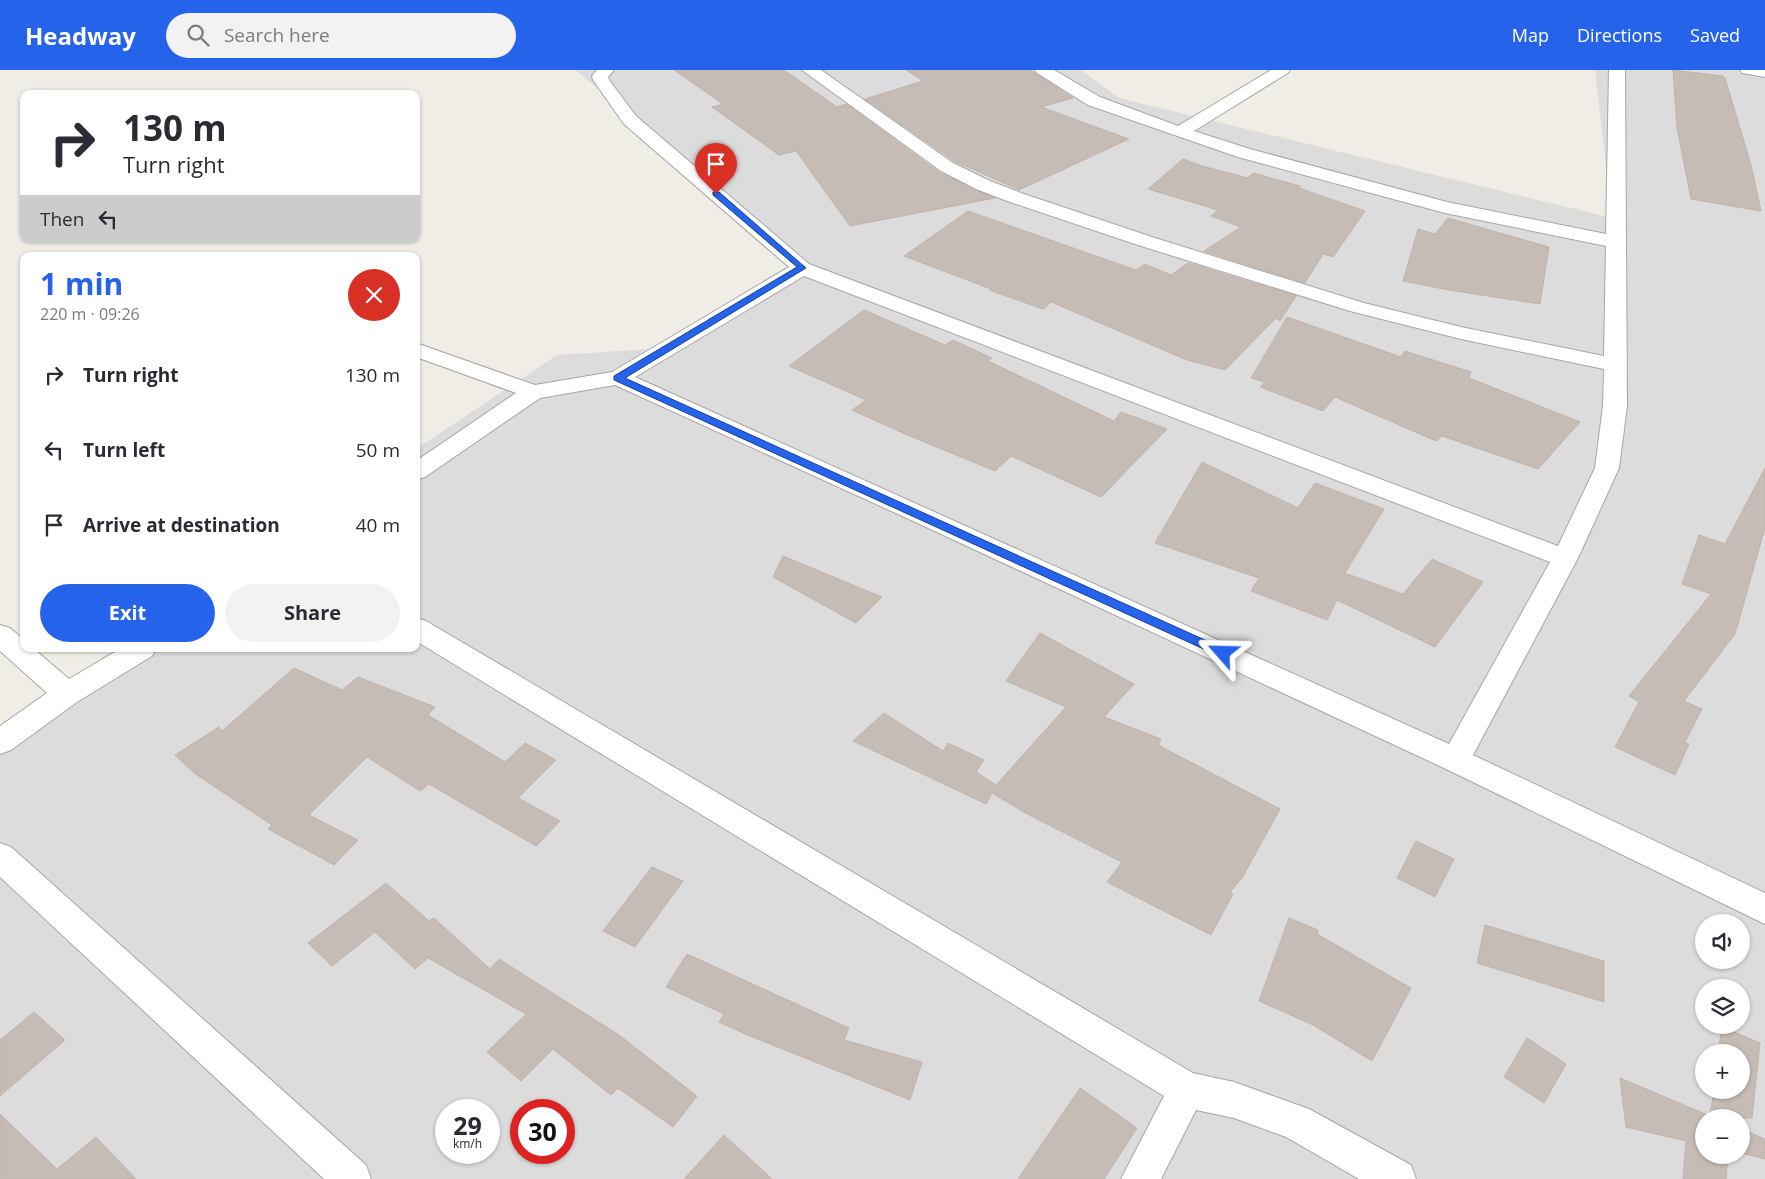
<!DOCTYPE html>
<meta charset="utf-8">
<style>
:root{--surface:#fff;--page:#f2f2f3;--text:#2b2b33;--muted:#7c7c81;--accent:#2563eb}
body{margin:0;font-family:"Open Sans",sans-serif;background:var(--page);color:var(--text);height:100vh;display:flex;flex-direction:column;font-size:19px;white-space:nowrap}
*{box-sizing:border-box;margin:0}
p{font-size:16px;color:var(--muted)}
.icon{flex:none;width:28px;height:28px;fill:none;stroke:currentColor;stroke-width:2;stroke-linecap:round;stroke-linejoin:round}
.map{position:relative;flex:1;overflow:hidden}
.drawer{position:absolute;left:20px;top:182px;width:400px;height:400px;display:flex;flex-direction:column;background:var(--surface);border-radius:10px;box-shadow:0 1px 4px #0004}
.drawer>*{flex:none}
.hud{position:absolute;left:20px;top:20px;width:400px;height:152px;border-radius:10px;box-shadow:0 1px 4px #0004;background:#fff;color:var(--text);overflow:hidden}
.controls{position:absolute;left:1695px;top:844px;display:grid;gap:10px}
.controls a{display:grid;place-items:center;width:55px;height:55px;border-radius:50%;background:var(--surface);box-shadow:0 1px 4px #0004;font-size:25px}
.speed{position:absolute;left:435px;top:1029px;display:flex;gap:10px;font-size:25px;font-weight:700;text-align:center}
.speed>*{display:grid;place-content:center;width:65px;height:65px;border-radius:50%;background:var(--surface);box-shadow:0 1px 4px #0004;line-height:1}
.speed small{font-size:12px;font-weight:400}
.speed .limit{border:8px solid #d22;background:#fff;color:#111}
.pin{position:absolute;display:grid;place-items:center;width:42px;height:42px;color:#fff;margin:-51px -21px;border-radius:50% 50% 50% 0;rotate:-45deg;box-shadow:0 0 5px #0007}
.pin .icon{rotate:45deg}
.me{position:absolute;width:55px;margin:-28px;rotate:295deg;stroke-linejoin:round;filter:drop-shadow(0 0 4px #0008)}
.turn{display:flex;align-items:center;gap:18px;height:105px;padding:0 20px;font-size:22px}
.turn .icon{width:65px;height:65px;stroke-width:2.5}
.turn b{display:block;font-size:35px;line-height:42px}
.then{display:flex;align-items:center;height:48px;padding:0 20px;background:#0003;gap:10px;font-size:19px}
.round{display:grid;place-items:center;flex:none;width:52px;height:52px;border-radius:26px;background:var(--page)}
.overview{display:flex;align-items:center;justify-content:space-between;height:85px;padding:0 20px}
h1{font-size:30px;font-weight:700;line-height:38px;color:var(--accent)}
.action{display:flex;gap:10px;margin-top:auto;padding:10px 20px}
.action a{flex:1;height:58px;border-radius:30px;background:var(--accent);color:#fff;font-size:20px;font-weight:700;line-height:58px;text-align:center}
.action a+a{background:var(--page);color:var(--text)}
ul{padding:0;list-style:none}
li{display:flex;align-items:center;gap:15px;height:75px;padding:0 20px}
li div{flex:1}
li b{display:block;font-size:19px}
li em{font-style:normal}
header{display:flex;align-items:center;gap:30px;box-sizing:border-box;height:70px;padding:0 25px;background:var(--accent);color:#fff}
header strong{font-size:24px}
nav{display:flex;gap:28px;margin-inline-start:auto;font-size:18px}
.search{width:350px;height:45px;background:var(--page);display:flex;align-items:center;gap:12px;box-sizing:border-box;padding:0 18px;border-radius:28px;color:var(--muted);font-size:19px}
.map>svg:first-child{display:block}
.residential{fill:#dddcdc;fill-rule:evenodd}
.building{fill:#c5bcb5;stroke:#c2b3a8}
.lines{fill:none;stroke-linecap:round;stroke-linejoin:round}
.minor-casing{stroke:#a6a6a6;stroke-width:2}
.minor{fill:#fff;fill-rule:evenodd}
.route{fill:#2563eb;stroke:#184099}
</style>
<header>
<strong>Headway</strong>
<div class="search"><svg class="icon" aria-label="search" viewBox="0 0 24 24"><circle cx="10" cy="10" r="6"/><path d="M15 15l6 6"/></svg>Search here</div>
<nav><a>Map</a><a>Directions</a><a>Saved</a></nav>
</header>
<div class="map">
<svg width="1765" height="1109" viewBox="0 0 1765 1109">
<rect width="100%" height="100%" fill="#f0ece6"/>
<path class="residential" d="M 576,0 L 1081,0 L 1119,28 L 1612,148 L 1595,0 L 1765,0 L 1765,1109 L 0,1109 L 0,655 L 115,579 L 416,579 L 416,379 L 557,285 L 651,279 L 796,191 ZM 1704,852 L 1741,852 L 1741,890 L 1704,890 ZM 1704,918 L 1741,918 L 1741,955 L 1704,955 ZM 1704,982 L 1741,982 L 1741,1020 L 1704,1020 ZM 446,1040 L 489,1040 L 489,1082 L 446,1082 ZM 521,1040 L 564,1040 L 564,1082 L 521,1082 ZM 1704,1048 L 1741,1048 L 1741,1085 L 1704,1085 Z"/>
<g class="building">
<path d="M 674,0 L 784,0 L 837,37 L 846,34 L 940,103 L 995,128 L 850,156 L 796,81 L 779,85 L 712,37 L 723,34 Z"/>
<path d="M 906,0 L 1030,0 L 1073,28 L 1041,37 L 1129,69 L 1019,120 L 954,91 L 865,29 L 923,11 Z"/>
<path d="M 1673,0 L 1723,6 L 1725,8 L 1751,95 L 1761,141 L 1691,129 L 1677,58 Z"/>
<path d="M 1183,89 L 1202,96 L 1248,108 L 1253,103 L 1300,116 L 1299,118 L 1365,141 L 1333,187 L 1323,184 L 1305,213 L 1204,181 L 1241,157 L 1211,146 L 1218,140 L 1148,119 Z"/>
<path d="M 968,141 L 1136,200 L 1145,194 L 1171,205 L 1188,193 L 1296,226 L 1280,251 L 1276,248 L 1225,300 L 1187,290 L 1051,232 L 1043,239 L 989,220 L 991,219 L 904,186 Z"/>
<path d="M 1448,148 L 1549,177 L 1540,234 L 1449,220 L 1403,211 L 1418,159 L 1435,164 Z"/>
<path d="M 864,240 L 945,275 L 953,270 L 992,288 L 988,291 L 1114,351 L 1121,342 L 1167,359 L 1101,427 L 1011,386 L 995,401 L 905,364 L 852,340 L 866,330 L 789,296 Z"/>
<path d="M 1287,247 L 1401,287 L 1405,281 L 1471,302 L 1469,308 L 1580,352 L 1538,399 L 1442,366 L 1436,371 L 1335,327 L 1323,341 L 1260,317 L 1265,312 L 1251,308 Z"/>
<path d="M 1202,392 L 1298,438 L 1315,413 L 1384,439 L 1345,503 L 1403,524 L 1432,489 L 1483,512 L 1435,577 L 1337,530 L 1327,550 L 1251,521 L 1259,508 L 1155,473 Z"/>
<path d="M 1765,398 L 1765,458 L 1735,564 L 1684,631 L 1702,639 L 1685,672 L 1689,674 L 1675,705 L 1615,677 L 1639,632 L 1629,626 L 1711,524 L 1682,514 L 1699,465 L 1725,474 Z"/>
<path d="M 783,486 L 882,527 L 856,553 L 773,507 Z"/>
<path d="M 1040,563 L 1134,614 L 1104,647 L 1161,669 L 1158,675 L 1280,739 L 1242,808 L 1230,822 L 1233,824 L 1211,865 L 1107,812 L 1122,792 L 1029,745 L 992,723 L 986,734 L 853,671 L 884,643 L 943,681 L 948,673 L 984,690 L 976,702 L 996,715 L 1066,637 L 1006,611 Z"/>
<path d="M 294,598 L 342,620 L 358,607 L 435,637 L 428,645 L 505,692 L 525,673 L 556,690 L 518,728 L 560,751 L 536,776 L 429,714 L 420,721 L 367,687 L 309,745 L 358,770 L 334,795 L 268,759 L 272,755 L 194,703 L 175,685 L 219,657 L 222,661 Z"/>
<path d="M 1416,771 L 1454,789 L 1435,827 L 1397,808 Z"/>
<path d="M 652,797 L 683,811 L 635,877 L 603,861 Z"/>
<path d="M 386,813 L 429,851 L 434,848 L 490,899 L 499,889 L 619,965 L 697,1026 L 673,1057 L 618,1018 L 611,1025 L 553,979 L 521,1011 L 487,982 L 526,944 L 428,888 L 415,899 L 375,862 L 332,896 L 308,873 Z"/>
<path d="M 1289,848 L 1318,860 L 1317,864 L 1411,918 L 1372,991 L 1313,955 L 1259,931 Z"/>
<path d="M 1485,855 L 1604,891 L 1604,932 L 1477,893 Z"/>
<path d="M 687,884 L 849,958 L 844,970 L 922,992 L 910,1030 L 745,964 L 719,952 L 724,944 L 666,917 Z"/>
<path d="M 34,942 L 65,970 L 0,1026 L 0,970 Z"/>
<path d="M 1722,957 L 1760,973 L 1752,1048 L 1704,1048 L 1704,1085 L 1728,1085 L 1726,1109 L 1683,1109 L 1686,1071 L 1626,1057 L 1620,1008 L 1710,1046 L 1714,1020 L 1741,1020 L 1741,982 L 1718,982 Z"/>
<path d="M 1527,968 L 1566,994 L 1544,1033 L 1504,1007 Z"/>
<path d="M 1080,1018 L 1137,1058 L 1104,1109 L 1018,1109 Z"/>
<path d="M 0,1044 L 57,1099 L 96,1067 L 136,1109 L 0,1109 Z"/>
<path d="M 1741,1059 L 1765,1069 L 1765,1089 L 1741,1083 Z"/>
<path d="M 724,1065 L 772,1109 L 684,1109 Z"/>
</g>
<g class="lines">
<defs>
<g id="minor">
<path d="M 597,0 L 614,0 L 608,7 L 609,10 L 636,46 L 809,194 L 1558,476 L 1595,398 L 1603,336 L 1604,299 L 1461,269 L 1350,241 L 1141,176 L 1007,131 L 976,119 L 941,101 L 802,0 L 821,0 L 953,93 L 990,111 L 1021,123 L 1155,168 L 1364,233 L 1461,257 L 1604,286 L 1606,176 L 1445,143 L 1238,87 L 1088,35 L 1037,3 L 1035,0 L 1054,0 L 1100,27 L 1178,56 L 1271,0 L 1290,0 L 1288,3 L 1194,61 L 1250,79 L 1447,132 L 1606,164 L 1609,0 L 1625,0 L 1627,336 L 1619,398 L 1578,488 L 1473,685 L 1765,823 L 1765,854 L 1444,698 L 911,450 L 615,315 L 540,328 L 425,407 L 416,410 L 416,391 L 516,323 L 416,287 L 416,273 L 535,315 L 612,302 L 789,197 L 624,54 L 593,10 L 592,6 ZM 804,206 L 1550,492 L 1449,674 L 635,307 Z"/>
<path d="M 1740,0 L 1765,0 L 1765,7 L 1742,3 Z"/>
<path d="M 416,548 L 426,551 L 1193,1003 L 1234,1012 L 1309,1039 L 1411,1095 L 1416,1109 L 1359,1109 L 1286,1067 L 1234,1048 L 1196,1040 L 1161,1109 L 1121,1109 L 1164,1026 L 416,571 Z"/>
<path d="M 0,555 L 10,558 L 24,570 L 24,579 L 34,579 L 69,609 L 120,579 L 156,579 L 152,586 L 77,632 L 11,680 L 0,684 L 0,656 L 47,623 L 0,581 Z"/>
<path d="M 0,773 L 11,777 L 366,1095 L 371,1109 L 324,1109 L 0,807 Z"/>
</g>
</defs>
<use href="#minor" class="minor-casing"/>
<use href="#minor" class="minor"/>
</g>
<path class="route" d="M 713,122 L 719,122 L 806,198 L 625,308 L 1227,580 L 1229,583 L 1227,586 L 1219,586 L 614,310 L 614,306 L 797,197 L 713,125 Z"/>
</svg>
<div class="controls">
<a><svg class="icon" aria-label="sound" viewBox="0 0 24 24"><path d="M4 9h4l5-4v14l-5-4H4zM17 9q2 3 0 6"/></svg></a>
<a><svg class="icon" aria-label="layers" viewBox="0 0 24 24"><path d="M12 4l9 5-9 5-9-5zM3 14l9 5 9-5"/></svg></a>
<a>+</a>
<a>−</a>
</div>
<div class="speed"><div>29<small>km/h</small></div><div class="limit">30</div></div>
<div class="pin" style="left:716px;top:124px;background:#d93025"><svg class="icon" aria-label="arrive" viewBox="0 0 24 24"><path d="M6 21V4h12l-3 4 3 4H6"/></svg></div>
<svg class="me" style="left:1223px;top:583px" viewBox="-20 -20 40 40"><path d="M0-17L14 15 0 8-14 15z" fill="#2563eb" stroke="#fff" stroke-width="4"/></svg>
<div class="hud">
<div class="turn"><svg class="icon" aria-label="right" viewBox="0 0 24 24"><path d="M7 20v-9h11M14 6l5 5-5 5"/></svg><div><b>130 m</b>Turn right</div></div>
<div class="then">Then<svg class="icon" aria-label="left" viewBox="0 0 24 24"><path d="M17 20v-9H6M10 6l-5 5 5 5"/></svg></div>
</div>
<section class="drawer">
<div class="overview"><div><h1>1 min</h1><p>220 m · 09:26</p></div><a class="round" style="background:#d93025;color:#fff"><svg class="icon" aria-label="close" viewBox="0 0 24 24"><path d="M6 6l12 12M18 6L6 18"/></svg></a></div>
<ul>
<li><svg class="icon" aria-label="right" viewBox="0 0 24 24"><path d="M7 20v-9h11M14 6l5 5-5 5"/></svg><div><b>Turn right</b></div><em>130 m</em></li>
<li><svg class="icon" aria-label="left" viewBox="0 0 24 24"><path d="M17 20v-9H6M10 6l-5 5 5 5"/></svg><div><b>Turn left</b></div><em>50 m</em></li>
<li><svg class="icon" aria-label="arrive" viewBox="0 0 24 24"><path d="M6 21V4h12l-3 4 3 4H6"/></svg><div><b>Arrive at destination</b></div><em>40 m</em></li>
</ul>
<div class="action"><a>Exit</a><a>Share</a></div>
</section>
</div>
